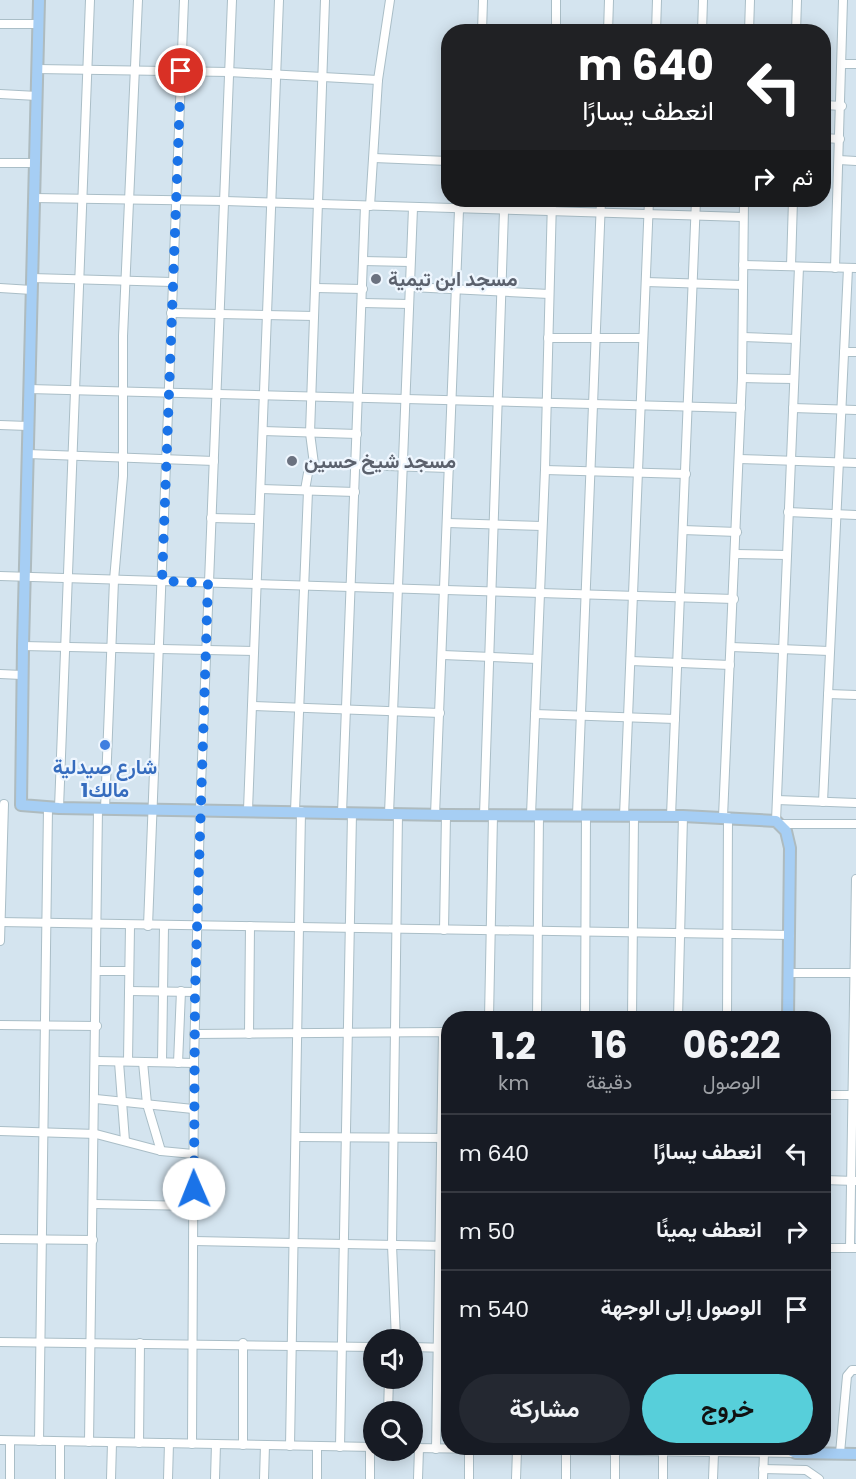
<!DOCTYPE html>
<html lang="ar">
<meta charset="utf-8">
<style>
:root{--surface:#171b24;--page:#242831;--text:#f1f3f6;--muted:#9ea1a6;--line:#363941;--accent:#57cfda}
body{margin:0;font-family:Poppins,Vazirmatn,sans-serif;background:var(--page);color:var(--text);direction:rtl;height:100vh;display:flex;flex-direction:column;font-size:22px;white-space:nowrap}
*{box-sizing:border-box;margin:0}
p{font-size:20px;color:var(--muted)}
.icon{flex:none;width:33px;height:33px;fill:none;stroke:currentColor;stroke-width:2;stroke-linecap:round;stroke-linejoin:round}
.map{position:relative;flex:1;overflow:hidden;direction:ltr}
.details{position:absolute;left:441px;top:1011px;width:390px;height:444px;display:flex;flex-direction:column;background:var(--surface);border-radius:24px;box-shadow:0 3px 15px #0003;direction:rtl}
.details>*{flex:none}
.top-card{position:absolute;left:441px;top:24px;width:390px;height:183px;border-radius:24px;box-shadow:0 3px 15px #0003;direction:rtl;background:#202124;color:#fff;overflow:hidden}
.controls{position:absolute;left:363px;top:1329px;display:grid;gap:12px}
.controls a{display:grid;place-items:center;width:60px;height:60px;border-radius:50%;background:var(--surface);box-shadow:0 3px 15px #0003;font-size:30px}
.pin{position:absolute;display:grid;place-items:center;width:51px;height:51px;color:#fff;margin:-26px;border:3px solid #fff;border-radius:50%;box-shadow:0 2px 6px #0007}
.me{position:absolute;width:66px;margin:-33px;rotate:359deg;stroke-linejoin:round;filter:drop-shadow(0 0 4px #0008)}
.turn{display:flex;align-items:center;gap:21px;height:126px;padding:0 18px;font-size:27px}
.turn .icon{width:78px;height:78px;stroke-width:2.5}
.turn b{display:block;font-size:42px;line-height:51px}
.then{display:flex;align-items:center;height:57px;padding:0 18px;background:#0003;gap:12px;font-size:22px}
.eta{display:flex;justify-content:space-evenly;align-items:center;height:102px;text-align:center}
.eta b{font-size:36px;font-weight:700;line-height:42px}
.primary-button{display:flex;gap:12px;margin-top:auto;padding:12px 18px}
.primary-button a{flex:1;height:69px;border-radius:36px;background:var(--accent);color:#111;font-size:24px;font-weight:700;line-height:69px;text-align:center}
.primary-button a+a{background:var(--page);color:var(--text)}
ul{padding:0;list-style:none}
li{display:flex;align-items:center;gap:18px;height:78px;padding:0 18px;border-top:2px solid var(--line)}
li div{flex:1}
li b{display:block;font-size:22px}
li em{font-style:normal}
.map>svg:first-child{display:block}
.residential{fill:#d4e4ef;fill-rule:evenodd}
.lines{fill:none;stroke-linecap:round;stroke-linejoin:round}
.minor-casing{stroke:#aabec7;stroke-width:10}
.major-casing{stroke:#aebbbf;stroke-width:14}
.minor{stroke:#fff;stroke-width:8}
.major{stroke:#a6cef4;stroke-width:10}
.route{stroke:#1a73e8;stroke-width:10;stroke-dasharray:0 18}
.worship-dot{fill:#6b7280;stroke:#eef6fe;stroke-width:2}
.shop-dot{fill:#3f7fe0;stroke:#eef6fe;stroke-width:2}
.labels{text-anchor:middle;stroke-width:4.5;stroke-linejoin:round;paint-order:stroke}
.worship-label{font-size:20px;font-weight:bold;fill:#5b616d;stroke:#eef6fe;text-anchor:start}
.shop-label{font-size:20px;font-weight:bold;fill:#366cbe;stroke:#eef6fe}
</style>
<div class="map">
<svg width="856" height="1479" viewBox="0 0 856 1479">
<rect width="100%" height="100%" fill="#e8f2fb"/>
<path class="residential" d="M 0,0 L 856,0 L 856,1479 L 0,1479 ZM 448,32 L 824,32 L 824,200 L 448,200 ZM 448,1018 L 824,1018 L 824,1448 L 448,1448 ZM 374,1340 L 412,1340 L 412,1378 L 374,1378 ZM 374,1412 L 412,1412 L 412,1450 L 374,1450 Z"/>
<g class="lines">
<defs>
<g id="minor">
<path d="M 0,24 L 38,24"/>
<path d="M 482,32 L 483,0"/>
<path d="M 556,32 L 556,0"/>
<path d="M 608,32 L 609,0"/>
<path d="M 656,32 L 657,0"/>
<path d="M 702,32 L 703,0"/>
<path d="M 749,32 L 750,0"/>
<path d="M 796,32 L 797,0"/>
<path d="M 843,64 L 856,64"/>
<path d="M 37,69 L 229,72 L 378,80"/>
<path d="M 0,94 L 37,96"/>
<path d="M 824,105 L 842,106"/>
<path d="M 824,138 L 840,139"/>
<path d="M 374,158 L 448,161"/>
<path d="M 839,160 L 856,161"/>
<path d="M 0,163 L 35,163"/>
<path d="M 34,198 L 225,201 L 743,217"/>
<path d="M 370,206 L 378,80 L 390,0"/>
<path d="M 363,261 L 410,262"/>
<path d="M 743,265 L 856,268"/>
<path d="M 791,266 L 793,200"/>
<path d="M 835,268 L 843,0"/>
<path d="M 32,278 L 172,282"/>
<path d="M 646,282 L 742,285"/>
<path d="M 411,287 L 549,294"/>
<path d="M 0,288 L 32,290"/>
<path d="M 316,288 L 363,289"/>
<path d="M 363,303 L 409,304"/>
<path d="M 171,313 L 314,316"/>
<path d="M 743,337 L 796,339"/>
<path d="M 548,338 L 643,338"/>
<path d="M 844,352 L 856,352"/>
<path d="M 742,378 L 794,379"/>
<path d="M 29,389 L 741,408"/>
<path d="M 793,408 L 856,410"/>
<path d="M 0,425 L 28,426"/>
<path d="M 263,431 L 357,434"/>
<path d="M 28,454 L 214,461"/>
<path d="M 739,459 L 856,463"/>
<path d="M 356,465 L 449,468"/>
<path d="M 545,470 L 686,474"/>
<path d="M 261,489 L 355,492"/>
<path d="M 305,490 L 308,473 L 314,464 L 310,433 L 325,0"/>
<path d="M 788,512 L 856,515"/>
<path d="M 211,518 L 259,519"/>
<path d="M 448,523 L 542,526"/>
<path d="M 683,530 L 737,532"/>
<path d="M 736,554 L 786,555"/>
<path d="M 0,576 L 734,599"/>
<path d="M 23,646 L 254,651"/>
<path d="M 731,647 L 829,651"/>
<path d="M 443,655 L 537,659"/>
<path d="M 631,661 L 730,665"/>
<path d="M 0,674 L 22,675"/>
<path d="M 828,694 L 856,695"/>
<path d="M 252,706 L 440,713"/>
<path d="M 535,714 L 675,719"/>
<path d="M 777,800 L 856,803"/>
<path d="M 823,802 L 848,268"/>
<path d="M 59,808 L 90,0"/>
<path d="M 105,809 L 114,580 L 123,476 L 123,336 L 138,0"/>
<path d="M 248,810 L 279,0"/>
<path d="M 295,811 L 308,491"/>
<path d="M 342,813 L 365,206"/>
<path d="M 389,814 L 413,208"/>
<path d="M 435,815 L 459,210"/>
<path d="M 484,815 L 504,211"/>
<path d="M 531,815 L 545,470 L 552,200"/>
<path d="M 577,815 L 601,200"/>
<path d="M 624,816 L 649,200"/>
<path d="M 671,816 L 696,200"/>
<path d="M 723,817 L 742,378 L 744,200"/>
<path d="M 776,821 L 799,267"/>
<path d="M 781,824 L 856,824"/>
<path d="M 0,922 L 790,935"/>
<path d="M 148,926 L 184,0"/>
<path d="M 444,930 L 446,815"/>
<path d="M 0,941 L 4,804"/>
<path d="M 98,971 L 129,971"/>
<path d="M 789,973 L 854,973"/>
<path d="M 129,991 L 195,992"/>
<path d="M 489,1018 L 493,815"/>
<path d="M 537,1018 L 539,815"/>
<path d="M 585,1018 L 586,815"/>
<path d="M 632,1018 L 634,816"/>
<path d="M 678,1018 L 683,816"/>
<path d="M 727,1018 L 728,817"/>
<path d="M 0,1025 L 97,1026"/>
<path d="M 194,1034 L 443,1032 L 436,1449"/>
<path d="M 249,1034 L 250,926"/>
<path d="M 97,1061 L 194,1063"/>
<path d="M 128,1061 L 130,926"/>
<path d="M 119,1062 L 125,1141"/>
<path d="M 143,1062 L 147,1104 L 161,1151"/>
<path d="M 162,1062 L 164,926"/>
<path d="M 178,1063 L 181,991"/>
<path d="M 824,1095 L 852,1095"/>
<path d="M 96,1099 L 193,1109"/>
<path d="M 0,1131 L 96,1134 L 161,1151 L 193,1154"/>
<path d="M 297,1137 L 448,1138"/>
<path d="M 824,1180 L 855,1181"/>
<path d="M 94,1204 L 194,1206"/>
<path d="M 0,1239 L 93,1240"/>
<path d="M 194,1241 L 448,1246"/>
<path d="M 824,1248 L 856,1248"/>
<path d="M 850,1248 L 856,879"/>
<path d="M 396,1340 L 392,1245 L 398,814"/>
<path d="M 0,1342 L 374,1347"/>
<path d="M 412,1347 L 448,1348"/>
<path d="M 388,1412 L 389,1378"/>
<path d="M 0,1440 L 374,1447"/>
<path d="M 39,1441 L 48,808"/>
<path d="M 89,1442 L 98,809"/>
<path d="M 139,1443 L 140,1343"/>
<path d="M 192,1444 L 194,1063 L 200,810 L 232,0"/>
<path d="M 243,1445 L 243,1343"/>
<path d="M 290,1446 L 301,811"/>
<path d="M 340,1447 L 352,813"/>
<path d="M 412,1448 L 792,1453"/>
<path d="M 840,1453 L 847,1376 L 852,1370 L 856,1370"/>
<path d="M 763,1469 L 806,1470 L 819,1479"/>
<path d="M 10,1479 L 10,1441"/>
<path d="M 60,1479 L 60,1442"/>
<path d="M 111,1479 L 112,1443"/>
<path d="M 168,1479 L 169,1443"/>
<path d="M 215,1479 L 216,1444"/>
<path d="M 264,1479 L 265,1445"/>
<path d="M 317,1479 L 317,1446"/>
<path d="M 370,1479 L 370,1447"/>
<path d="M 418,1479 L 419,1448"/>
<path d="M 469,1479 L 469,1449"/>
<path d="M 516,1479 L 517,1450"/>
<path d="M 566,1479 L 566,1451"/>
<path d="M 615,1479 L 615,1451"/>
<path d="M 663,1479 L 663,1452"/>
<path d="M 713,1479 L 714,1453"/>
<path d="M 763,1479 L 764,1453"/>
</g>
<g id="major">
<path d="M 39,0 L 23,646 L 21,805 L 59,808 L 446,815 L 683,816 L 776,821 L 786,831 L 790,848 L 788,1018"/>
<path d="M 786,1448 L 796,1453 L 856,1454"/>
</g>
</defs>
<use href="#minor" class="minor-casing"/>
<use href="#major" class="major-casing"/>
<use href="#minor" class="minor"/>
<use href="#major" class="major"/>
</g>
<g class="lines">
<path class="route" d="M 181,71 L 162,581 L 208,583 L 195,992 L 194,1189"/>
</g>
<g class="worship-dot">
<circle cx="376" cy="279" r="6"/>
<circle cx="292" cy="461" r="6"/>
</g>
<circle class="shop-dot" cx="105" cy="745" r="6"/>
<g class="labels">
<g class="worship-label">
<text x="388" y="286">مسجد ابن تيمية</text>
<text x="304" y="468">مسجد شيخ حسين</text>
</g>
<g class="shop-label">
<text x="105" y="774">شارع صيدلية<tspan x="105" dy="23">مالك1</tspan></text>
</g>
</g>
</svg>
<div class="controls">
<a><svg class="icon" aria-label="sound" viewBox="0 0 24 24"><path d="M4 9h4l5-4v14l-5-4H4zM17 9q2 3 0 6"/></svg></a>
<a><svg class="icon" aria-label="search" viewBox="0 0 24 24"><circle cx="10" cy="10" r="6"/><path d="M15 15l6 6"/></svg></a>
</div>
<div class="pin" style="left:181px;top:71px;background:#d93025"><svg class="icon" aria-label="arrive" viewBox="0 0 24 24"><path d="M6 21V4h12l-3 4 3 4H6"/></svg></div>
<svg class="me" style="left:194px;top:1189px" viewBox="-20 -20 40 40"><circle r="19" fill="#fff"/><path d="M0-13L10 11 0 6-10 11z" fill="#1a73e8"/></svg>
<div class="top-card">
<div class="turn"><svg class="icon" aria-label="left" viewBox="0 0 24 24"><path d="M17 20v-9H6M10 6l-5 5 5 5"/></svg><div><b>640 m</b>انعطف يسارًا</div></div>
<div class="then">ثم<svg class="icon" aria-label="right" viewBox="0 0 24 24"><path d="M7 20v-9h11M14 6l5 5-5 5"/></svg></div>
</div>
<section class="details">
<div class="eta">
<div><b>06:22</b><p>الوصول</p></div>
<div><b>16</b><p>دقيقة</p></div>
<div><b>1.2</b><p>km</p></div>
</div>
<ul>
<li><svg class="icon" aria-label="left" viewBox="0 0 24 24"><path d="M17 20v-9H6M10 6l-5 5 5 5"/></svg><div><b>انعطف يسارًا</b></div><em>640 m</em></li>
<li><svg class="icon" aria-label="right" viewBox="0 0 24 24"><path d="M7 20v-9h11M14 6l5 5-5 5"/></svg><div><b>انعطف يمينًا</b></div><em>50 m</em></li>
<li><svg class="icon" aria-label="arrive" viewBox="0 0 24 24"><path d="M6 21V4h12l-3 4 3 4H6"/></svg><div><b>الوصول إلى الوجهة</b></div><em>540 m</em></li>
</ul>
<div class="primary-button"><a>خروج</a><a>مشاركة</a></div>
</section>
</div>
